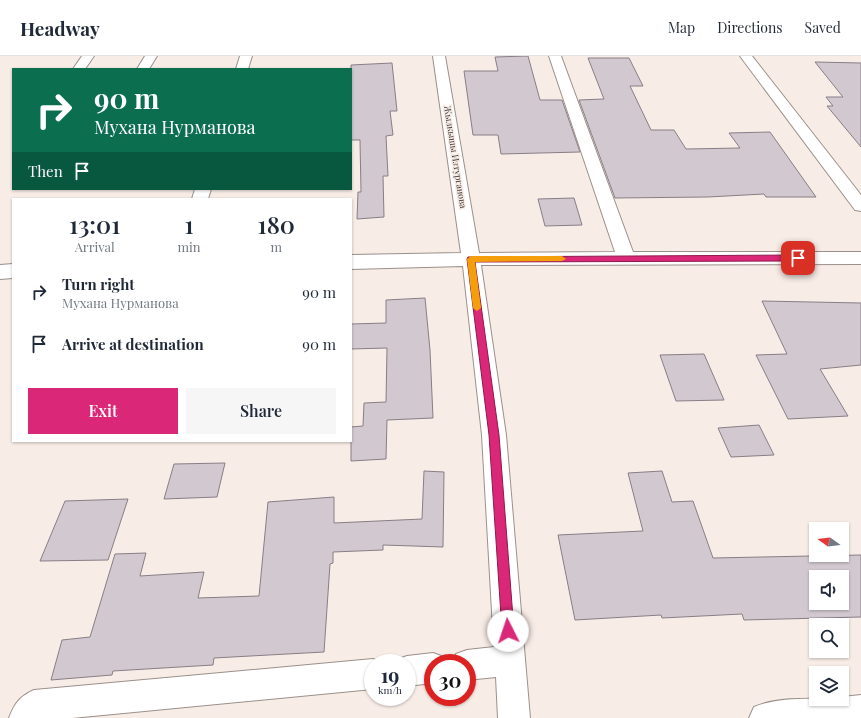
<!DOCTYPE html>
<meta charset="utf-8">
<style>
:root{--surface:#fff;--page:#f6f6f7;--text:#1f2937;--muted:#747a83;--line:#e0e1e3;--accent:#db2777}
body{margin:0;font-family:"Playfair Display",serif;background:var(--page);color:var(--text);height:100vh;display:flex;flex-direction:column;font-size:15px;white-space:nowrap}
*{box-sizing:border-box;margin:0}
p{font-size:13px;color:var(--muted)}
.icon{flex:none;width:22px;height:22px;fill:none;stroke:currentColor;stroke-width:2;stroke-linecap:round;stroke-linejoin:round}
.map{position:relative;flex:1;overflow:hidden}
.details{position:absolute;left:12px;top:142px;width:340px;height:244px;display:flex;flex-direction:column;background:var(--surface);border-radius:0px;box-shadow:0 1px 3px #0004}
.details>*{flex:none}
.top-card{position:absolute;left:12px;top:12px;width:340px;height:122px;border-radius:0px;box-shadow:0 1px 3px #0004;background:#0b6e4f;color:#fff;overflow:hidden}
.needle{width:26px;rotate:285deg}
.fabs{position:absolute;left:809px;top:466px;display:grid;gap:8px}
.fabs a{display:grid;place-items:center;width:40px;height:40px;border-radius:0px;background:var(--surface);box-shadow:0 1px 3px #0004;font-size:20px}
.speed{position:absolute;left:364px;top:598px;display:flex;gap:8px;font-size:20px;font-weight:700;text-align:center}
.speed>*{display:grid;place-content:center;width:52px;height:52px;border-radius:50%;background:var(--surface);box-shadow:0 1px 3px #0004;line-height:1}
.speed small{font-size:10px;font-weight:400}
.speed .limit{border:6px solid #d22;background:#fff;color:#111}
.pin{position:absolute;display:grid;place-items:center;width:34px;height:34px;color:#fff;margin:-17px;border-radius:8px;box-shadow:0 2px 6px #0006}
.me{position:absolute;width:44px;margin:-22px;rotate:356deg;stroke-linejoin:round;filter:drop-shadow(0 0 3px #0008)}
.turn{display:flex;align-items:center;gap:14px;height:84px;padding:0 16px;font-size:18px}
.turn .icon{width:52px;height:52px;stroke-width:2.5}
.turn b{display:block;font-size:28px;line-height:34px}
.then{display:flex;align-items:center;height:38px;padding:0 16px;background:#0003;gap:8px;font-size:15px}
.eta{display:flex;justify-content:space-evenly;align-items:center;height:68px;text-align:center}
.eta b{font-size:24px;font-weight:600;line-height:28px}
.cta{display:flex;gap:8px;margin-top:auto;padding:8px 16px}
.cta a{flex:1;height:46px;border-radius:0px;background:var(--accent);color:#fff;font-size:16px;font-weight:600;line-height:46px;text-align:center}
.cta a+a{background:var(--page);color:var(--text)}
ul{padding:0;list-style:none}
li{display:flex;align-items:center;gap:12px;height:52px;padding:0 16px}
li div{flex:1}
li b{display:block;font-size:15px}
li em{font-style:normal}
header{display:flex;align-items:center;gap:24px;box-sizing:border-box;height:56px;padding:0 20px;background:var(--surface);border-bottom:1px solid var(--line)}
header strong{font-size:19px}
nav{display:flex;gap:22px;margin-inline-start:auto;font-size:14px}
.map>svg:first-child{display:block}
.building{fill:#d2c8d0;stroke:#887e86;fill-rule:evenodd}
.lines{fill:none;stroke-linecap:round;stroke-linejoin:round}
.minor-casing{stroke:#9b908a;stroke-width:2}
.minor{fill:#fff;fill-rule:evenodd}
.route{fill:#db2777;stroke:#8e194d}
.slow{fill:#f59e0b}
.labels{text-anchor:middle;stroke-width:3;stroke-linejoin:round;paint-order:stroke}
.far-street-label{font-size:9px;fill:#3b3633;stroke:#f8ece6}
</style>
<header>
<strong>Headway</strong>
<nav><a>Map</a><a>Directions</a><a>Saved</a></nav>
</header>
<div class="map">
<svg width="861" height="662" viewBox="0 0 861 662">
<rect width="100%" height="100%" fill="#f8ece6"/>
<g class="building">
<path d="M 528,0 L 540,44 L 562,44 L 580,96 L 501,98 L 498,79 L 473,79 L 464,15 L 498,15 L 495,1 Z"/>
<path d="M 588,2 L 629,2 L 643,30 L 630,30 L 651,74 L 674,74 L 686,93 L 740,92 L 729,77 L 770,76 L 816,141 L 766,141 L 764,138 L 708,141 L 615,142 L 579,44 L 604,43 Z"/>
<path d="M 815,6 L 861,7 L 861,91 L 827,50 L 833,50 L 826,41 L 843,41 Z"/>
<path d="M 392,7 L 397,55 L 390,55 L 393,79 L 386,80 L 388,120 L 383,120 L 384,161 L 357,163 L 358,136 L 361,136 L 360,84 L 351,84 L 351,9 Z"/>
<path d="M 574,142 L 582,169 L 545,170 L 538,143 Z"/>
<path d="M 425,242 L 430,294 L 433,362 L 387,364 L 386,403 L 351,405 L 351,371 L 363,370 L 364,347 L 386,346 L 387,292 L 351,293 L 351,268 L 386,267 L 386,244 Z"/>
<path d="M 762,245 L 861,247 L 861,309 L 820,313 L 848,360 L 788,363 L 756,299 L 787,298 Z"/>
<path d="M 704,298 L 724,344 L 676,345 L 660,299 Z"/>
<path d="M 759,369 L 774,399 L 731,401 L 718,372 Z"/>
<path d="M 225,407 L 217,441 L 164,443 L 174,408 Z"/>
<path d="M 424,415 L 444,416 L 443,491 L 383,489 L 383,494 L 333,496 L 333,507 L 330,508 L 324,596 L 214,602 L 213,609 L 113,615 L 112,619 L 51,624 L 62,584 L 90,581 L 115,498 L 146,497 L 140,520 L 204,516 L 198,542 L 259,540 L 268,446 L 334,441 L 334,467 L 422,463 Z"/>
<path d="M 662,415 L 672,446 L 693,445 L 713,502 L 861,499 L 861,561 L 744,564 L 742,558 L 662,562 L 661,559 L 575,564 L 558,479 L 643,475 L 628,417 ZM 816,521 L 842,521 L 842,547 L 816,547 Z"/>
<path d="M 128,443 L 108,504 L 40,505 L 65,445 Z"/>
</g>
<g class="lines">
<defs>
<g id="minor">
<path d="M 82,0 L 94,0 L 85,13 L 73,13 Z"/>
<path d="M 145,0 L 157,0 L 149,13 L 137,13 Z"/>
<path d="M 240,0 L 252,0 L 248,13 L 236,13 Z"/>
<path d="M 433,0 L 445,0 L 479,197 L 615,196 L 549,0 L 561,0 L 633,196 L 861,196 L 861,208 L 481,209 L 506,379 L 530,662 L 498,662 L 496,621 L 467,624 L 467,607 L 453,607 L 456,598 L 467,594 L 494,591 L 482,379 L 463,210 L 351,213 L 351,199 L 461,197 Z"/>
<path d="M 740,0 L 752,0 L 861,139 L 861,155 L 855,154 Z"/>
<path d="M 195,133 L 211,133 L 208,143 L 192,143 Z"/>
<path d="M 13,208 L 13,222 L 0,223 L 0,209 Z"/>
<path d="M 433,597 L 444,601 L 446,607 L 433,607 L 433,627 L 407,630 L 407,607 L 395,607 L 396,604 L 407,600 Z"/>
<path d="M 373,603 L 383,607 L 373,607 L 373,633 L 72,662 L 9,662 C 15,647 19,641 34,634 Z"/>
<path d="M 861,639 L 861,662 L 749,662 L 754,651 C 779,640 815,643 842,643 L 842,641 Z"/>
</g>
</defs>
<use href="#minor" class="minor-casing"/>
<use href="#minor" class="minor"/>
</g>
<path class="route" d="M 798,199 L 802,202 L 798,205 L 475,206 L 499,379 L 514,575 L 512,579 L 508,581 L 504,579 L 502,575 L 489,379 L 467,203 L 468,201 Z"/>
<path class="slow" d="M 471,200 L 562,200 L 566,203 L 562,205 L 475,206 L 481,252 L 477,255 L 473,252 L 467,203 Z"/>
<g class="labels">
<g class="far-street-label">
<text transform="translate(455 101) rotate(81)" y="3">Жылкышы Изтурганова</text>
</g>
</g>
</svg>
<div class="fabs">
<a><svg class="needle" viewBox="-14 -14 28 28"><path d="M0-13l5 13h-10z" fill="#e53935"/><path d="M0 13l5-13h-10z" fill="#747a83"/></svg></a>
<a><svg class="icon" aria-label="sound" viewBox="0 0 24 24"><path d="M4 9h4l5-4v14l-5-4H4zM17 9q2 3 0 6"/></svg></a>
<a><svg class="icon" aria-label="search" viewBox="0 0 24 24"><circle cx="10" cy="10" r="6"/><path d="M15 15l6 6"/></svg></a>
<a><svg class="icon" aria-label="layers" viewBox="0 0 24 24"><path d="M12 4l9 5-9 5-9-5zM3 14l9 5 9-5"/></svg></a>
</div>
<div class="speed"><div>19<small>km/h</small></div><div class="limit">30</div></div>
<div class="pin" style="left:798px;top:202px;background:#d93025"><svg class="icon" aria-label="arrive" viewBox="0 0 24 24"><path d="M6 21V4h12l-3 4 3 4H6"/></svg></div>
<svg class="me" style="left:508px;top:575px" viewBox="-20 -20 40 40"><circle r="19" fill="#fff"/><path d="M0-13L10 11 0 6-10 11z" fill="#db2777"/></svg>
<div class="top-card">
<div class="turn"><svg class="icon" aria-label="right" viewBox="0 0 24 24"><path d="M7 20v-9h11M14 6l5 5-5 5"/></svg><div><b>90 m</b>Мухана Нурманова</div></div>
<div class="then">Then<svg class="icon" aria-label="arrive" viewBox="0 0 24 24"><path d="M6 21V4h12l-3 4 3 4H6"/></svg></div>
</div>
<section class="details">
<div class="eta">
<div><b>13:01</b><p>Arrival</p></div>
<div><b>1</b><p>min</p></div>
<div><b>180</b><p>m</p></div>
</div>
<ul>
<li><svg class="icon" aria-label="right" viewBox="0 0 24 24"><path d="M7 20v-9h11M14 6l5 5-5 5"/></svg><div><b>Turn right</b><p>Мухана Нурманова</p></div><em>90 m</em></li>
<li><svg class="icon" aria-label="arrive" viewBox="0 0 24 24"><path d="M6 21V4h12l-3 4 3 4H6"/></svg><div><b>Arrive at destination</b></div><em>90 m</em></li>
</ul>
<div class="cta"><a>Exit</a><a>Share</a></div>
</section>
</div>
